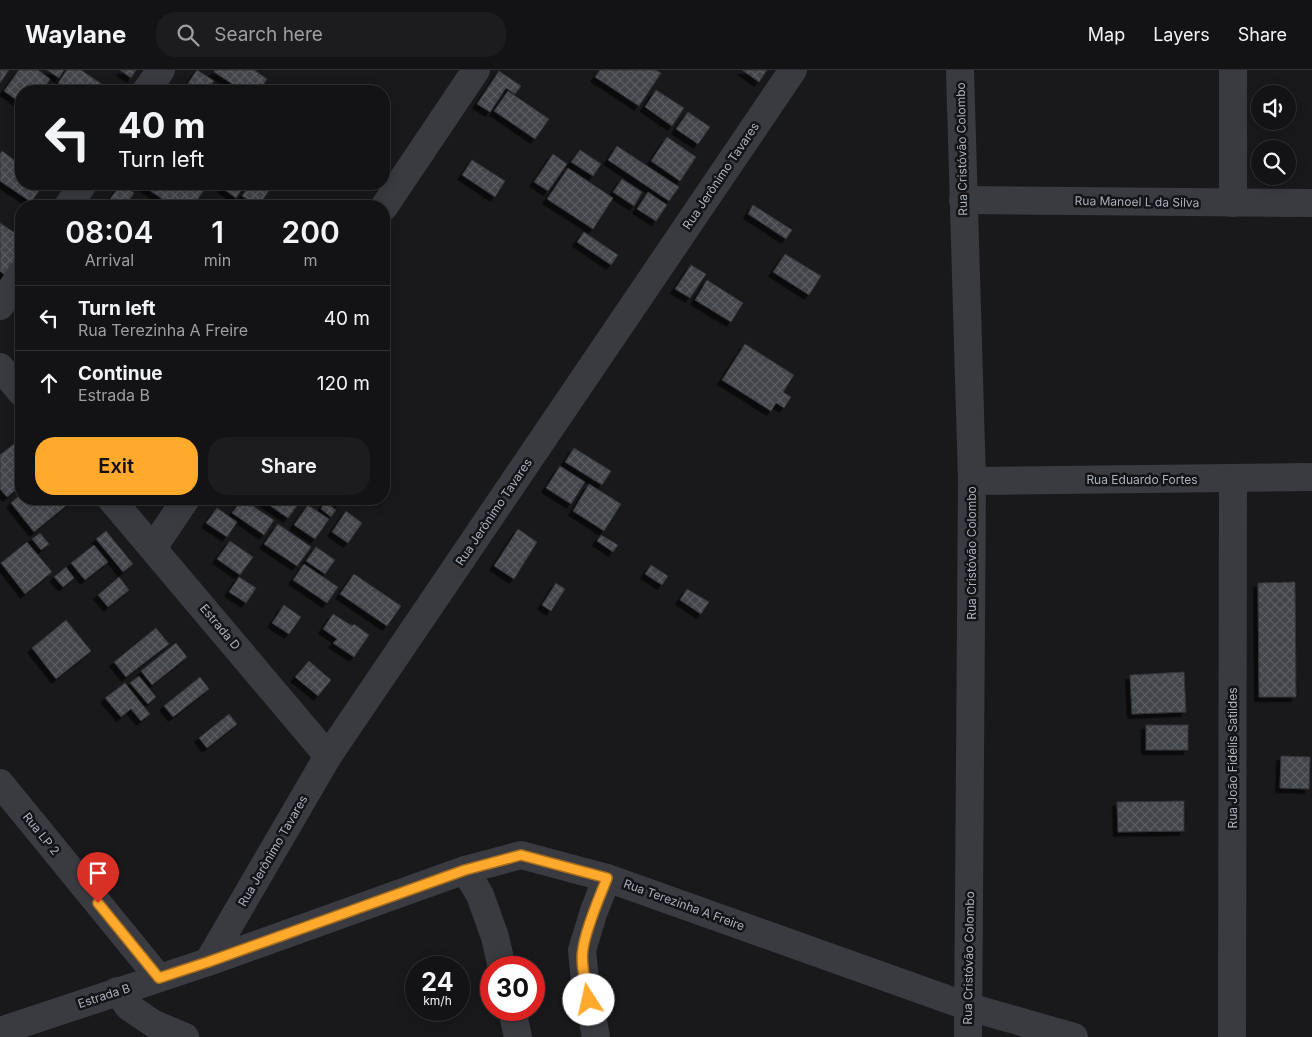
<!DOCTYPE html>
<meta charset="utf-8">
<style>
:root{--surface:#131315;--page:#1c1c1e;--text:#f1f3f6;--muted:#9d9ea0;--line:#323234;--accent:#ffa92d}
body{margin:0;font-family:Inter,sans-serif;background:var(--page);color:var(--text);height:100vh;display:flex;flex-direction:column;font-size:19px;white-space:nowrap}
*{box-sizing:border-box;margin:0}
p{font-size:16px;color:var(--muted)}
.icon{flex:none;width:28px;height:28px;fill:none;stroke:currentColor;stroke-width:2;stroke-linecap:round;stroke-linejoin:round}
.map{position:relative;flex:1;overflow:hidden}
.panel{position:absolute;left:15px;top:130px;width:375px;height:305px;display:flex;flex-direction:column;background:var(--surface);border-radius:20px;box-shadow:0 2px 12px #0003,0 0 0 1px var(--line)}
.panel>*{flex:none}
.guide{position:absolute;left:15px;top:15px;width:375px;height:105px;border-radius:20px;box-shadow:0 2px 12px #0003,0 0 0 1px var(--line);background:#131315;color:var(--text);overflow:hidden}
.controls{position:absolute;left:1251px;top:15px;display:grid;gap:10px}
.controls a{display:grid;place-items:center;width:45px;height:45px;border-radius:50%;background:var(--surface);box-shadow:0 2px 12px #0003,0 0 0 1px var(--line);font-size:25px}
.speed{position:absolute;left:405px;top:886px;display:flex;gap:10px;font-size:25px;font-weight:700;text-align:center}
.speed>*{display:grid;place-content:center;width:65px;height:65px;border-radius:50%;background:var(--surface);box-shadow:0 2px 12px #0003,0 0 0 1px var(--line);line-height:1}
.speed small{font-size:12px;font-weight:400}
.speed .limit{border:8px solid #d22;background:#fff;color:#111}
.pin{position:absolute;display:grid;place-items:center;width:42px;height:42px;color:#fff;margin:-51px -21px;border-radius:50% 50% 50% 0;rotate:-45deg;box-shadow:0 0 5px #0007}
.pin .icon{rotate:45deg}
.me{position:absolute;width:55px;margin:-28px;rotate:350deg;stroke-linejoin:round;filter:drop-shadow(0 0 4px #0008)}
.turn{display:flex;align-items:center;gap:18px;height:105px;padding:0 20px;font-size:22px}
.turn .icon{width:65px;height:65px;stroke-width:2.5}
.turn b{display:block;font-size:35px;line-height:42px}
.eta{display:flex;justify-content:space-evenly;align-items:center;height:85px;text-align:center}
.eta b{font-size:30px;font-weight:600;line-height:35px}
.action{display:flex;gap:10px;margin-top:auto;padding:10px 20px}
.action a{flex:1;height:58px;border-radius:20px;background:var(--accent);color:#111;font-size:20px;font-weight:600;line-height:58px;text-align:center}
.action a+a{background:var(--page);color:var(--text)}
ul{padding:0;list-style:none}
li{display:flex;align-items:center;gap:15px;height:65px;padding:0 20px;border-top:1px solid var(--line)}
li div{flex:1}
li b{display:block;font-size:19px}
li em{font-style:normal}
header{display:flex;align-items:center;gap:30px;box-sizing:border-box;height:70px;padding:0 25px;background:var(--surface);border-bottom:1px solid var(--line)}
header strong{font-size:24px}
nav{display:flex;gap:28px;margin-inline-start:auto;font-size:18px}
.search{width:350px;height:45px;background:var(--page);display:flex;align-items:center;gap:12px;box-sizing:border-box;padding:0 18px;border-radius:20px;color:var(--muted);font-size:19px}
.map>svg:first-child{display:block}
.building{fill:url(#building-cross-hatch);stroke:#333338;filter:url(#shadow)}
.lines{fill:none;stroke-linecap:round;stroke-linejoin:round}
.minor{stroke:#393b41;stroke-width:28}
.route-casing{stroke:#a66e1d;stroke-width:12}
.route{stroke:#ffa92d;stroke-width:9}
.labels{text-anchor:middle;stroke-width:5;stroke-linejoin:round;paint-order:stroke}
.street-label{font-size:12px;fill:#aab1bc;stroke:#141417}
</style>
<header>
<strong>Waylane</strong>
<div class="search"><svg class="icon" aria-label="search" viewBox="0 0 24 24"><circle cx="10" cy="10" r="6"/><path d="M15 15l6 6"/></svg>Search here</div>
<nav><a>Map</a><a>Layers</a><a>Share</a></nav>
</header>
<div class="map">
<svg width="1312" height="967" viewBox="0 0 1312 967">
<defs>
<pattern id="building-cross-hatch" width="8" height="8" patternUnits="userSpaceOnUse" patternTransform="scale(1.25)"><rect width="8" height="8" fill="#434449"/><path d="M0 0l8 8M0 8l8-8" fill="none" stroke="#5b5d61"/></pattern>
<filter id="shadow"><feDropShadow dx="-4.5" dy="4.5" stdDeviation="0" flood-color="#0009"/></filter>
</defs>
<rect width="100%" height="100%" fill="#19191c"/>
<g class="building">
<path d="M 0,0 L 9,0 L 0,13 Z"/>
<path d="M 19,0 L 38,0 L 50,9 L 42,21 L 21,21 L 21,33 L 4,21 Z"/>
<path d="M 47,0 L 64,0 L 59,8 Z"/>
<path d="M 67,0 L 81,0 L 112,21 L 70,21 L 58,13 Z"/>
<path d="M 120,0 L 136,0 L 131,8 Z"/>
<path d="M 197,0 L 214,11 L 206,21 L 183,21 Z"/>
<path d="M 215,0 L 254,0 L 267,9 L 259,21 L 243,21 L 214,2 Z"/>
<path d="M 600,0 L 655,0 L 661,3 L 639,36 L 595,7 Z"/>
<path d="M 742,0 L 767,0 L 759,12 Z"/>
<path d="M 499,1 L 521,16 L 515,24 L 506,18 L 490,42 L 477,34 Z"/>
<path d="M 215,14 L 226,21 L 210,21 Z"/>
<path d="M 656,20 L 684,38 L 672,56 L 645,37 Z"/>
<path d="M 508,21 L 549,49 L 535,69 L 494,41 Z"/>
<path d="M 688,42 L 710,57 L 698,74 L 676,59 Z"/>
<path d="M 667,67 L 696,87 L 680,111 L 651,91 Z"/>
<path d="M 617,76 L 679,117 L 669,131 L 608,90 Z"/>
<path d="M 580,80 L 601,94 L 593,106 L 571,92 Z"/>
<path d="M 2,81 L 21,95 L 21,114 L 44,114 L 31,132 L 0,111 L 0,84 Z"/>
<path d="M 553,84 L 567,94 L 548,121 L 534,112 Z"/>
<path d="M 472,90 L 505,111 L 495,127 L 462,105 Z"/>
<path d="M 568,98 L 613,128 L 593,159 L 547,129 Z"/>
<path d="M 622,109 L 642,122 L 634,136 L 613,122 Z"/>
<path d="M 121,114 L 134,123 L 125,136 L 105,136 Z"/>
<path d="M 140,114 L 208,114 L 193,136 L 173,136 Z"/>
<path d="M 225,114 L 240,114 L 244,116 L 236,128 L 222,118 Z"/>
<path d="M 250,114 L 274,114 L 258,136 L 242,126 Z"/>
<path d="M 648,122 L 667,135 L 656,151 L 637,139 Z"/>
<path d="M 753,135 L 792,160 L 786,169 L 748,144 Z"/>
<path d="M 0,153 L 21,167 L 21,182 L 5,205 L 0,201 Z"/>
<path d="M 584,162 L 618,185 L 611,195 L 577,172 Z"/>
<path d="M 785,184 L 821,206 L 809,225 L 773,202 Z"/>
<path d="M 691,195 L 706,204 L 690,228 L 675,219 Z"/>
<path d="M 707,210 L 743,233 L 731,252 L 695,230 Z"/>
<path d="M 745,274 L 794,305 L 783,322 L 791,327 L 784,338 L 776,333 L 771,341 L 722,310 Z"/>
<path d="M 19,370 L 21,373 L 21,416 L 7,427 L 0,419 L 0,385 Z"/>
<path d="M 574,378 L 611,401 L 602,415 L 565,392 Z"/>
<path d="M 560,396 L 585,412 L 571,434 L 546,418 Z"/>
<path d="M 589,414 L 621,434 L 604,461 L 573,441 Z"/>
<path d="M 21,424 L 21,429 L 74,429 L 34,462 L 11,433 Z"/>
<path d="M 242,429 L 274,450 L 264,465 L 232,443 Z"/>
<path d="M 260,429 L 302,429 L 288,448 Z"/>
<path d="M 330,429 L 343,429 L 339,435 Z"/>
<path d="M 325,432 L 336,440 L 331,447 L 321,439 Z"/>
<path d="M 308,435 L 329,449 L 315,469 L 294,455 Z"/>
<path d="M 217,438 L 237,452 L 227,467 L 206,453 Z"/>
<path d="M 346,441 L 362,453 L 348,473 L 332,462 Z"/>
<path d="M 278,454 L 311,477 L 297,496 L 264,474 Z"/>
<path d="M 518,459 L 537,472 L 514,509 L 494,496 Z"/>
<path d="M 106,461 L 133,494 L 123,502 L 96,469 Z"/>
<path d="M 40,463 L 49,474 L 41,480 L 32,469 Z"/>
<path d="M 601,465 L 618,475 L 613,482 L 597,471 Z"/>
<path d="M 230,471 L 253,487 L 240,505 L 217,489 Z"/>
<path d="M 27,472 L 52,502 L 25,524 L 1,493 Z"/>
<path d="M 94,475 L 108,492 L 85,510 L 71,493 Z"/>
<path d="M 316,477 L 335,490 L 325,504 L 306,491 Z"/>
<path d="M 304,494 L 338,517 L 327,533 L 293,510 Z"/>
<path d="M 651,495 L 668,506 L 662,515 L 645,504 Z"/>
<path d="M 66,497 L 74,508 L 63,517 L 54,507 Z"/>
<path d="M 354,504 L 401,536 L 387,556 L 340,524 Z"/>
<path d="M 119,507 L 129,520 L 108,537 L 98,525 Z"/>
<path d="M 239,507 L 256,518 L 246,533 L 229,522 Z"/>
<path d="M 1295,512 L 1296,627 L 1259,627 L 1258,513 Z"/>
<path d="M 556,513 L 565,519 L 551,541 L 542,535 Z"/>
<path d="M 687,519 L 709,532 L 701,544 L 680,530 Z"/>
<path d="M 284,535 L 301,547 L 289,564 L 272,553 Z"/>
<path d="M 333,544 L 352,556 L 354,554 L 369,565 L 354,587 L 333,573 L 337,569 L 323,559 Z"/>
<path d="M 66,550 L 91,581 L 56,609 L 32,578 Z"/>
<path d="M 156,558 L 169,574 L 126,607 L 114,592 Z"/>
<path d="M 176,573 L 187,587 L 152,615 L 141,601 Z"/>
<path d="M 309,591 L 331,610 L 318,626 L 295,607 Z"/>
<path d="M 1184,602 L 1186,642 L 1132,644 L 1130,605 Z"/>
<path d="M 139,606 L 156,627 L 148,634 L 130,613 Z"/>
<path d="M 200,607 L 209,619 L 173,647 L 164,636 Z"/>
<path d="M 125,613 L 150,644 L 141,651 L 131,639 L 121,647 L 105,628 Z"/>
<path d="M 229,644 L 237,654 L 207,678 L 199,668 Z"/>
<rect x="1146" y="655" width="42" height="25"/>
<path d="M 1281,686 L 1310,687 L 1309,719 L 1280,718 Z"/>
<path d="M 1184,731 L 1184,761 L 1118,762 L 1117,732 Z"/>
</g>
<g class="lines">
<g class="minor">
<path d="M 960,0 L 972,411 L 968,967"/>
<path d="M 1233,0 L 1233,133"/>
<path d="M 146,21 L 161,0"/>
<path d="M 963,130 L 1312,133"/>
<path d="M 68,136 L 83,114"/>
<path d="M 384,137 L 476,0"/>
<path d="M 0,236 L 21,204"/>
<path d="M 0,297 L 21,322"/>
<path d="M 972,411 L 1312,407"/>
<path d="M 111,429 L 328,686"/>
<path d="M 153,478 L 186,429"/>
<path d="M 0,713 L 159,908"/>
<path d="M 465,800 L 480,825 L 495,867 L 502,898"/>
<path d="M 208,892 L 328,686 L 793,0"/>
<path d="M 117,921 L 129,937 L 154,954 L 185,967"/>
<path d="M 512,940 L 518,967"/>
<path d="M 0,961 L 208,892 L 465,800 L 521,785 L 607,808 L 969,937 L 1074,967"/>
<path d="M 596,967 L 585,911 L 582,880 L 594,841 L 607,808"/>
<path d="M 1232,967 L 1233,409"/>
</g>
</g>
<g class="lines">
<defs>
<path id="route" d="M 98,833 L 159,908 L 208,892 L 465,800 L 521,785 L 607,808 C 599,829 586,857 583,879 C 580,893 586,915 589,930"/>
</defs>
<use href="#route" class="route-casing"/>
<use href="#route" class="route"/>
</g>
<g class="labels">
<g class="street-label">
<text transform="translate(962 79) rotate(-91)" y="4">Rua Cristóvão Colombo</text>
<text transform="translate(721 106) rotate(-56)" y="4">Rua Jerônimo Tavares</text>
<text transform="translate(1137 132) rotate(1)" y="4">Rua Manoel L da Silva</text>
<text x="1142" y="414">Rua Eduardo Fortes</text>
<text transform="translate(494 442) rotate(-56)" y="4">Rua Jerônimo Tavares</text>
<text transform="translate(972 483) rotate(-90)" y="4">Rua Cristóvão Colombo</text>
<text transform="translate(220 557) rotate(50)" y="4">Estrada D</text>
<text transform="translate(1233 688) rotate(-90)" y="4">Rua João Fidélis Satildes</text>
<text transform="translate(41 764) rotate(51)" y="4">Rua LP 2</text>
<text transform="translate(273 781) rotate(-60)" y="4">Rua Jerônimo Tavares</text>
<text transform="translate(684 835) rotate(20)" y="4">Rua Terezinha A Freire</text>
<text transform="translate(969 888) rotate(-89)" y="4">Rua Cristóvão Colombo</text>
<text transform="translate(104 926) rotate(-18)" y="4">Estrada B</text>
</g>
</g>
</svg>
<div class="controls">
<a><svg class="icon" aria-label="sound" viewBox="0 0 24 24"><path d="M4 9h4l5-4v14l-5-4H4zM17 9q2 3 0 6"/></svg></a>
<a><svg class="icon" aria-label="search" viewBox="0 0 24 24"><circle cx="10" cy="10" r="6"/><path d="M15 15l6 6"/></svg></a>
</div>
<div class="speed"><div>24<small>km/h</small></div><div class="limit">30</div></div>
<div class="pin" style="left:98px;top:833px;background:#d93025"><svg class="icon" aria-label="arrive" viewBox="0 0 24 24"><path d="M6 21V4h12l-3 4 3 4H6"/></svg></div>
<svg class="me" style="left:589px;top:930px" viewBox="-20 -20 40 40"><circle r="19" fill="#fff"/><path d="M0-13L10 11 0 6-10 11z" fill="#ffa92d"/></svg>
<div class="guide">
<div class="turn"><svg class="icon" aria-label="left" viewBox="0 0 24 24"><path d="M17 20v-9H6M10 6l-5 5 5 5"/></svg><div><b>40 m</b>Turn left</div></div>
</div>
<section class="panel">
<div class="eta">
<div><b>08:04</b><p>Arrival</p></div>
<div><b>1</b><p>min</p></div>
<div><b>200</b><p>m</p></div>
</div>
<ul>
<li><svg class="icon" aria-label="left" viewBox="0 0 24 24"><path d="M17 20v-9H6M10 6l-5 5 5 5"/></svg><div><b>Turn left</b><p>Rua Terezinha A Freire</p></div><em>40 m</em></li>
<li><svg class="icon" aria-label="ahead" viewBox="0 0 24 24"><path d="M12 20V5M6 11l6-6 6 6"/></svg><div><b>Continue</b><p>Estrada B</p></div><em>120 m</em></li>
</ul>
<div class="action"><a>Exit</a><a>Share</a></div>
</section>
</div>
